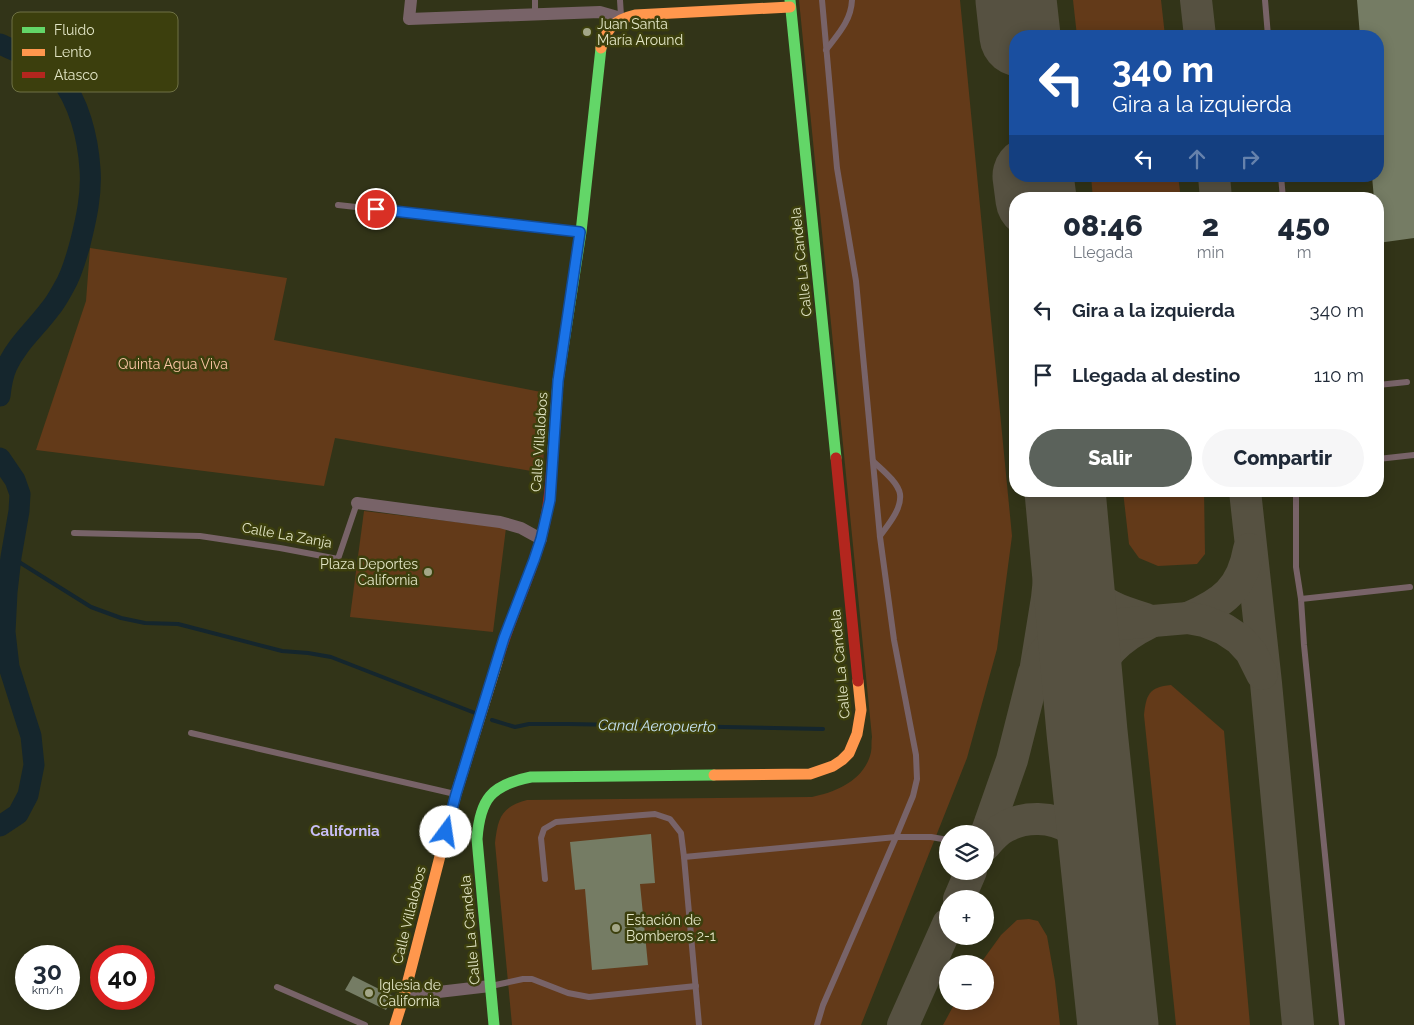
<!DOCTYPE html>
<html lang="es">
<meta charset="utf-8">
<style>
:root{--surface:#fff;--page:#f6f6f7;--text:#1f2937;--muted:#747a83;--accent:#5b625b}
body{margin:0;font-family:Raleway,sans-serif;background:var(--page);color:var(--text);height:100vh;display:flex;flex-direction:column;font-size:19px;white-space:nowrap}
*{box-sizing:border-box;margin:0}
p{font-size:16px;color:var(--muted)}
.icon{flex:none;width:28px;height:28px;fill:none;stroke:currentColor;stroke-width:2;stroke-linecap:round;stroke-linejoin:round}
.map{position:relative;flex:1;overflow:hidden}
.sheet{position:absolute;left:1009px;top:192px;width:375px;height:305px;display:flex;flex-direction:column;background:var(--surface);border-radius:20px;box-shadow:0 2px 12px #0003}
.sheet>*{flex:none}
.hud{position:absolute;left:1009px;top:30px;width:375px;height:152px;border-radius:20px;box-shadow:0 2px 12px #0003;background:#1a4fa0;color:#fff;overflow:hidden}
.fabs{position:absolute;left:939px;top:825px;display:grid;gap:10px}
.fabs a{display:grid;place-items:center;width:55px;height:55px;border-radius:50%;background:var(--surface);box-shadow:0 2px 12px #0003;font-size:25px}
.speed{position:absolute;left:15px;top:945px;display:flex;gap:10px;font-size:25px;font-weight:700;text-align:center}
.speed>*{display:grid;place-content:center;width:65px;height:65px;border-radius:50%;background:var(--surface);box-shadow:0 2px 12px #0003;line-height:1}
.speed small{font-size:12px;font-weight:400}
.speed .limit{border:8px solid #d22;background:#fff;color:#111}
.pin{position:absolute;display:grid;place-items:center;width:42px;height:42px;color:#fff;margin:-21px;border:2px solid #fff;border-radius:50%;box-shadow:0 1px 5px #0007}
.me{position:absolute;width:55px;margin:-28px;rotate:14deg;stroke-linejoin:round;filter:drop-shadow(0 0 4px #0008)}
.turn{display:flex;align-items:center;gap:18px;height:105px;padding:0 20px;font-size:22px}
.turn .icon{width:65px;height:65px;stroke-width:2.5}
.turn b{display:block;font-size:35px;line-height:42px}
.lanes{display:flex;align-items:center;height:48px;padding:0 20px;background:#0003;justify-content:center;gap:25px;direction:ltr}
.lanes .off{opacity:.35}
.eta{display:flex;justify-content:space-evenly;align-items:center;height:85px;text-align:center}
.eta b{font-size:30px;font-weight:800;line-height:35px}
.action{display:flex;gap:10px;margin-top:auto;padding:10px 20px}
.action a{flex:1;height:58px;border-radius:30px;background:var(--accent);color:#fff;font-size:20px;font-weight:800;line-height:58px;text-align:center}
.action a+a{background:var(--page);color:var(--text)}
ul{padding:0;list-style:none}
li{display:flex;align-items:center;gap:15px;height:65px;padding:0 20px}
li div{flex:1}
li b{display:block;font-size:19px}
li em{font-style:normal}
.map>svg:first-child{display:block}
.green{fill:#633a19}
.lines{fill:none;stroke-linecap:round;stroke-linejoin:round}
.stream{stroke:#15262d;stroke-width:4}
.river{stroke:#15262d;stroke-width:21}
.taxiway{stroke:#565141;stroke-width:32}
.runway{stroke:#565141;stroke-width:81}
.building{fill:#757c64}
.lane{stroke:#786368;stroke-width:6}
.street{stroke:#786368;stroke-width:12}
.fast{stroke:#63d668;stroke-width:11}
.slow{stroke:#ff974d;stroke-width:11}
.jam{stroke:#b3261e;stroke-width:11}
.route-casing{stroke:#114b97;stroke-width:12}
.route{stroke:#1a73e8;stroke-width:9}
.poi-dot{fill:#a4a788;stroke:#3c3f0d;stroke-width:2}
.labels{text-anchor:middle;stroke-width:5;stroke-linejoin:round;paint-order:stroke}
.poi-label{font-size:14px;fill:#e2e5c5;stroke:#3c3f0d;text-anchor:start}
.street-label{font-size:14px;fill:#e2e5c5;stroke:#3c3f0d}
.park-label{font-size:14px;fill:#fbc5a5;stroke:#3c3f0d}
.water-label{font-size:15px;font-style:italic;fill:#c7e4f4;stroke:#3c3f0d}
.neighbourhood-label{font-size:15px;font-weight:bold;fill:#c8bef7;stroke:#3c3f0d}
.key{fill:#3c3f0d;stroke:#6e7144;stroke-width:1}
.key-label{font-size:14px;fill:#e2e5c5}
</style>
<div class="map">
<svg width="1414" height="1025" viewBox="0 0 1414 1025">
<rect width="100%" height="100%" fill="#323418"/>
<g class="green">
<path d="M 799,0 L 960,0 L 1012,536 L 997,649 L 967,758 L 861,1025 L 512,1025 L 495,843 C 498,818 501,807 527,800 L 812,797 C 836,792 865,780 871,752 C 872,747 871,742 872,737 Z"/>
<path d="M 1073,0 L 1161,0 L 1165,36 L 1077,36 Z"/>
<path d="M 1091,176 L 1178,176 L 1181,199 L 1093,199 Z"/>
<path d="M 90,248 L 287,278 L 274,340 L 546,393 L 543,473 L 335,438 L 324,486 L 36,450 L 86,301 Z"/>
<path d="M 1123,491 L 1204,491 L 1205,554 L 1197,564 L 1158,566 L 1139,558 L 1129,544 Z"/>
<path d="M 364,511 L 506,528 L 493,632 L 350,617 Z"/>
<path d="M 1171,685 L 1224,731 L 1250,1025 L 1176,1025 L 1144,715 C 1146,695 1149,687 1171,685 Z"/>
<path d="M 1029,919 L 1038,921 L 1047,936 L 1055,981 L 1060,1025 L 943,1025 L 956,1001 L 985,1001 L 985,964 L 980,964 L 1001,935 L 1017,920 Z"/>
</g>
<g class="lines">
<g class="stream">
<path d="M 11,557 L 91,607 L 121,618 L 145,623 L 178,624 L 282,651 L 308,653 L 331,657 L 475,713"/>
<path d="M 492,720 L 515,727 L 529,724 L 569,724 L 823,729"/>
</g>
<g class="river">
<path d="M 0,44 C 19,53 44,61 59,77 C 79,101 88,138 90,169 C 92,194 86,220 80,244 C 76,258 72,274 64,287 C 60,294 56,302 50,309 C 36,328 17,344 7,366 C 3,375 1,386 0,396"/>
<path d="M 0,458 L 15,480 L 20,494 L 19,511 L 11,557 L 7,592 L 5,632 L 9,667 L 31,736 L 34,765 L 28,795 L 18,814 L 0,826"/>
</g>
<g class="taxiway">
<path d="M 1196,0 L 1200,36"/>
<path d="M 1214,176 L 1216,199"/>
<path d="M 1245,491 L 1266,683 L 1298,1025"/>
<path d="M 1071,556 C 1075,564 1078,574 1082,581 C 1097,604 1122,612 1146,619"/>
<path d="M 1188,618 C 1223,603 1242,589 1249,549"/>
<path d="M 1036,666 L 1047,598 L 1052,550 L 1055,491"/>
<path d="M 1087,732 C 1088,718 1088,703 1091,690 C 1097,656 1121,637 1149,623"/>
<path d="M 985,837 L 1012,760 L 1034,673 L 1042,656 L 1053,642 L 1066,633 L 1078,628 L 1153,621 L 1188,618 L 1204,621 L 1224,629 L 1239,639 L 1251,652 L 1262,674"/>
<path d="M 985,845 C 991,838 997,831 1005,827 C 1024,816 1053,816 1071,829 C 1083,837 1092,848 1101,859"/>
<path d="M 959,899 L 971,871"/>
<path d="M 903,1025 L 948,924"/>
</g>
<g class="runway">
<path d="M 1016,0 L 1020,36"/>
<path d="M 1033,176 L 1036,199"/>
<path d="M 1065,491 L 1087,732 L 1118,1025"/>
</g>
</g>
<g class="building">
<path d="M 1357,0 L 1414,0 L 1414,238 L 1378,243 L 1378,199 L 1374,199 L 1372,176 L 1378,176 L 1378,36 L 1360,36 Z"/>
<path d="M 651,834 L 655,883 L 640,884 L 648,965 L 592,970 L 585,889 L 575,890 L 570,842 Z"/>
<path d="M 353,976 L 393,996 L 386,1010 L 345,990 Z"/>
</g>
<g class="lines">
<g class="lane">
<path d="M 535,0 L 535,13"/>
<path d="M 620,0 L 621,16"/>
<path d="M 1265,0 L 1268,36"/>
<path d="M 826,50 C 838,34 851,21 852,0"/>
<path d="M 1281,176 L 1283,199"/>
<path d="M 338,205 L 581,232"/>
<path d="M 1378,385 L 1407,382"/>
<path d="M 1378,459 L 1414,455"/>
<path d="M 873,461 C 881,469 898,482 900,494 C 902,509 888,525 880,536"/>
<path d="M 1296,491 L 1296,567 L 1301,599 L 1304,645 L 1342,1025"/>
<path d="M 74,533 L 200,536 L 280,548 L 338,559 L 357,503"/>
<path d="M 1301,599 L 1410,587"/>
<path d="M 191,733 L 455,794"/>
<path d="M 545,879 L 541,838 L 544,829 L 556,822 L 655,814 L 670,819 L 681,833 L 684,857"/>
<path d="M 491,986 L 523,979 L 532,979 L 568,993 L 589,997 L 696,986"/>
<path d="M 277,987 L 365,1025"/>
<path d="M 699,1025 L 684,857 L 896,837 L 931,837 L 948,840"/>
<path d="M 817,1025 L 823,1005 L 896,837 L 913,796 L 917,779 L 916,755 L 894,640 L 880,537 L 856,281 L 837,168 L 822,0"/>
</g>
<g class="street">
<path d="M 411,0 L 409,19 L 600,12 L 621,18"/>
<path d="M 357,503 L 500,522 L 521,528 L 541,539"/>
<path d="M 404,996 L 490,986"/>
</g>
<g class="fast">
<path d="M 790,0 L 836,458"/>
<path d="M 553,451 L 558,381 L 581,232 L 601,48"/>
<path d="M 494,1025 L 477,839 C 480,799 491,785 531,777 L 714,775"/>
</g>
<g class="slow">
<path d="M 601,48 C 607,28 614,20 635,15 L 790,7"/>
<path d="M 714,775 L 810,774 L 833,766 L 842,760 L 849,753 L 857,734 L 861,710 L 858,681"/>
<path d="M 395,1025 L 404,996 L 456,794 L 498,659"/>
</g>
<g class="jam">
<path d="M 836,458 L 858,681"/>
<path d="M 498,659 C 510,618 529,580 541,539 C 549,510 551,481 553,451"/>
</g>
</g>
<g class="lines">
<defs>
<path id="route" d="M 376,209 L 580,232 L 558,381 L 550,500 L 541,539 L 534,560 L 504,638 L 456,794 L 446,832"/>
</defs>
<use href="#route" class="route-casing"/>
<use href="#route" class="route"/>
</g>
<g class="poi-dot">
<circle cx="587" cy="32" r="5"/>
<circle cx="428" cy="572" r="5"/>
<circle cx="616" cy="928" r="5"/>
<circle cx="369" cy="993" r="5"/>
</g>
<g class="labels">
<g class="poi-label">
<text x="597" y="29">Juan Santa<tspan x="597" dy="16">María Around</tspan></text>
<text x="418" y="569" text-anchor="end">Plaza Deportes<tspan x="418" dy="16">California</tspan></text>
<text x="626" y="925">Estación de<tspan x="626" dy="16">Bomberos 2-1</tspan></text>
<text x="379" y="990">Iglesia de<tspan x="379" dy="16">California</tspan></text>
</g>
<g class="street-label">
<text transform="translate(801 262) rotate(-96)" y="5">Calle La Candela</text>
<text transform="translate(539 442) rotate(-86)" y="5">Calle Villalobos</text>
<text transform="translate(287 535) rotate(10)" y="5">Calle La Zanja</text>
<text transform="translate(840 664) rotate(-95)" y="5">Calle La Candela</text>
<text transform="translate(409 915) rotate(-76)" y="5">Calle Villalobos</text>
<text transform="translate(470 930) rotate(-95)" y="5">Calle La Candela</text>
</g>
<g class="park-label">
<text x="173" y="369">Quinta Agua Viva</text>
</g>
<g class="water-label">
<text transform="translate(657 726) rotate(1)" y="5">Canal Aeropuerto</text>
</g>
<g class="neighbourhood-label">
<text x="345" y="836">California</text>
</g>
</g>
<rect x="12" y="12" width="166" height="80" rx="8" class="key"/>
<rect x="22" y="27" width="23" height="6" fill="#63d668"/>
<rect x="22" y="49" width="23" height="7" fill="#ff974d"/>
<rect x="22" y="72" width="23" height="6" fill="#b3261e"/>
<g class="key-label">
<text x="54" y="35">Fluido</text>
<text x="54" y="57">Lento</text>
<text x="54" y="80">Atasco</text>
</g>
</svg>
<div class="fabs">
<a><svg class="icon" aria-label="layers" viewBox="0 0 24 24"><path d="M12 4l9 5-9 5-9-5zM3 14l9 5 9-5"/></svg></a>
<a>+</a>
<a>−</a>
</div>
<div class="speed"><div>30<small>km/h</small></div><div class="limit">40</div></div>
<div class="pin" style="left:376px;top:209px;background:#d93025"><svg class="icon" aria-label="arrive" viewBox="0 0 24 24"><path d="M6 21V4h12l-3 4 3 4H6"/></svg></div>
<svg class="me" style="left:446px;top:832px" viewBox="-20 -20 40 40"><circle r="19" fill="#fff"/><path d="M0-13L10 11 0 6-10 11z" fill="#1a73e8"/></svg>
<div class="hud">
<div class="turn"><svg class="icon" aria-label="left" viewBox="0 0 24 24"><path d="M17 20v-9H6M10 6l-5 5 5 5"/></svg><div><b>340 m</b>Gira a la izquierda</div></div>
<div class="lanes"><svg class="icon" aria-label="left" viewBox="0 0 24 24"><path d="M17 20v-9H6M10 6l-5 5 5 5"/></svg><svg class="icon off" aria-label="ahead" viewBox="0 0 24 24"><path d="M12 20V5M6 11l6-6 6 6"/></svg><svg class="icon off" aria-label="right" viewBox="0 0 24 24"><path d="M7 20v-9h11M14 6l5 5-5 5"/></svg></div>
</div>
<section class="sheet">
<div class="eta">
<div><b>08:46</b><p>Llegada</p></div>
<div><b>2</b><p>min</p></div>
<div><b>450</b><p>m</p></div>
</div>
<ul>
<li><svg class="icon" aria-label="left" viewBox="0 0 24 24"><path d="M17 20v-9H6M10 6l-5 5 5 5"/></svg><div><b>Gira a la izquierda</b></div><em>340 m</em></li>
<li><svg class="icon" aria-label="arrive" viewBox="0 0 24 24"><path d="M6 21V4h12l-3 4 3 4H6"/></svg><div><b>Llegada al destino</b></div><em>110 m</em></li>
</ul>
<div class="action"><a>Salir</a><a>Compartir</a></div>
</section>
</div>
